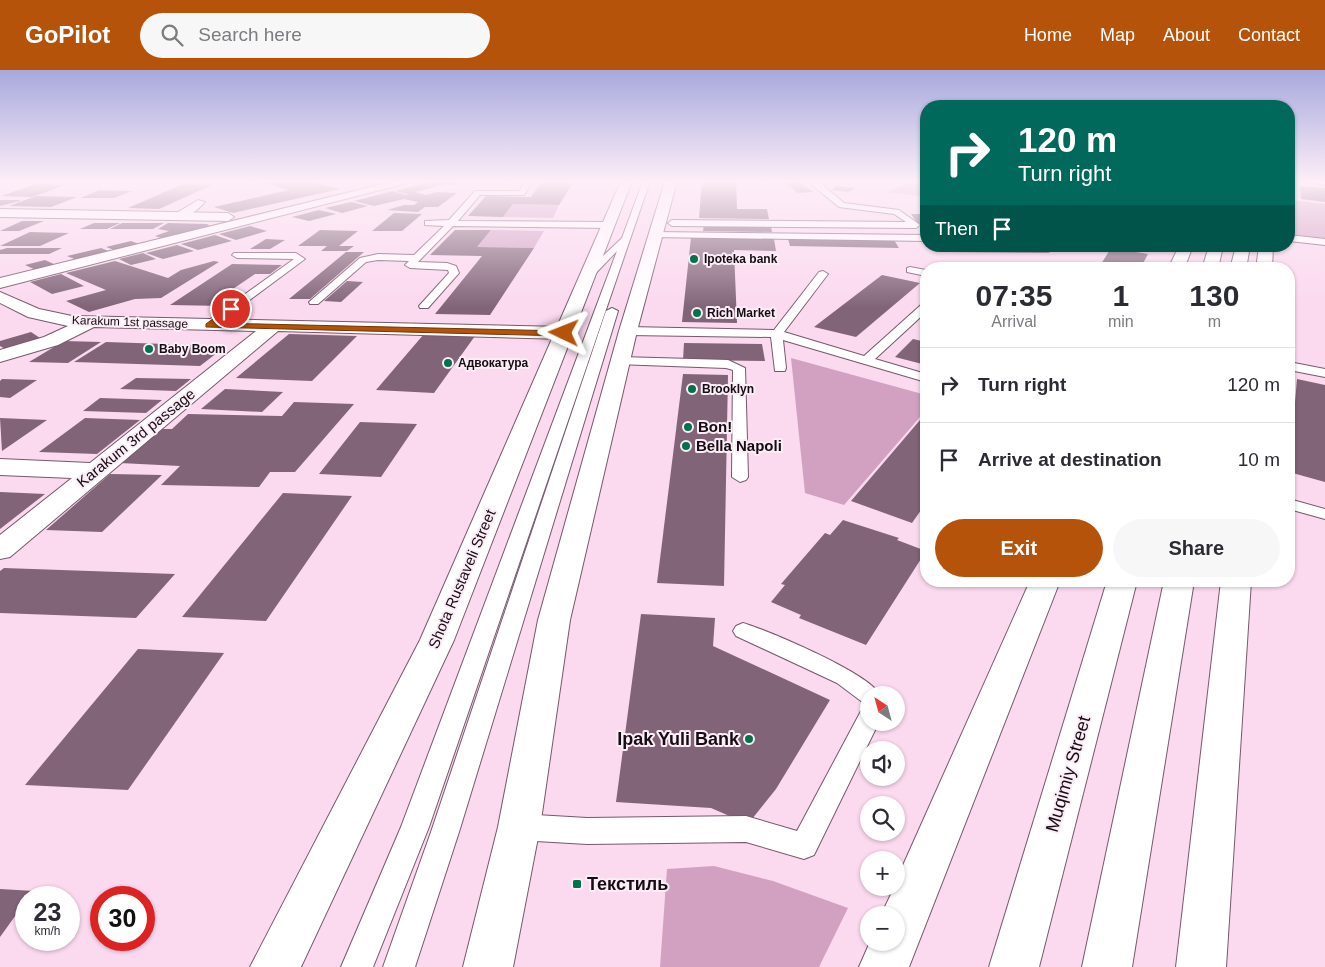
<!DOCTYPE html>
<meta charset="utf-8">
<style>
:root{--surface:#fff;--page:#f7f7f7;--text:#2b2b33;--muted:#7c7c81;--line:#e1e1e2;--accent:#b45309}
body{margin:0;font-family:Arial,sans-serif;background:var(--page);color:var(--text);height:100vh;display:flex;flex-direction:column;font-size:19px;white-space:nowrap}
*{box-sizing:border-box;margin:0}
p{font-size:16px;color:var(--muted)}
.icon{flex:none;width:28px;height:28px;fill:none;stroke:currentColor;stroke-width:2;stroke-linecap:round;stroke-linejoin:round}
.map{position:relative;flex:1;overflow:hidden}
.side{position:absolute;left:920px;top:192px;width:375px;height:325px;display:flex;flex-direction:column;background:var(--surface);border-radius:20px;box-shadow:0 1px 4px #0004}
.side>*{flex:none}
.top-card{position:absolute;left:920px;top:30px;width:375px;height:152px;border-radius:20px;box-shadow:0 1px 4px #0004;background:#00695c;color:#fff;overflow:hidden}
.needle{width:32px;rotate:324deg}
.buttons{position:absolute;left:860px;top:616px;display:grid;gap:10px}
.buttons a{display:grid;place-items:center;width:45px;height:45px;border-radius:50%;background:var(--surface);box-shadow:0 1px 4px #0004;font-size:25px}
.speed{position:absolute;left:15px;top:816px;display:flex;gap:10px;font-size:25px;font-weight:700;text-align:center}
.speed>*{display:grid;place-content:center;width:65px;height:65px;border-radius:50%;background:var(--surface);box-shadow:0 1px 4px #0004;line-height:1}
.speed small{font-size:12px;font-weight:400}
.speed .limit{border:8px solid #d22;background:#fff;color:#111}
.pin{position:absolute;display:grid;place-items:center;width:42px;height:42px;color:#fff;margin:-21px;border:2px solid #fff;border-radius:50%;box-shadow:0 1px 5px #0007}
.me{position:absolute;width:55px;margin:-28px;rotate:272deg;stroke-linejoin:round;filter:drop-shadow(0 0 4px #0008)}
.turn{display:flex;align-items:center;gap:18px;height:105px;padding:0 15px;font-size:22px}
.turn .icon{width:65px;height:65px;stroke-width:2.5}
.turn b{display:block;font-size:35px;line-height:42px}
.then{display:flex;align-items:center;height:48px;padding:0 15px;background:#0003;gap:10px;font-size:19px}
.eta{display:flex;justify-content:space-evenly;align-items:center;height:85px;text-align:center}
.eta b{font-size:30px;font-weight:800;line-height:35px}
.primary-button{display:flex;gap:10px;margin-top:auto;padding:10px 15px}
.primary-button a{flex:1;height:58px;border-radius:30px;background:var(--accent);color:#fff;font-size:20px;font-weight:800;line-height:58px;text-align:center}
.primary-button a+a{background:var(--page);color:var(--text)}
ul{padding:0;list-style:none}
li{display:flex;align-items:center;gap:15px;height:75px;padding:0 15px;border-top:1px solid var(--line)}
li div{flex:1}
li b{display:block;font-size:19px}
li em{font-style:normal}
header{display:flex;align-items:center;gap:30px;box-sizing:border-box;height:70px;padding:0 25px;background:var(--accent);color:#fff}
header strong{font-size:24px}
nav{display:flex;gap:28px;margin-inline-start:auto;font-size:18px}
.search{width:350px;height:45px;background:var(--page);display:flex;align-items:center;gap:12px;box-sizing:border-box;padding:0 18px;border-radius:28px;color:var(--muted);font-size:19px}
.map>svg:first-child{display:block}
.green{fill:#d2a1c2}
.building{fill:#816478}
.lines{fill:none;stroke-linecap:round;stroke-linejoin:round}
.lane-casing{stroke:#75596c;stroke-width:2}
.street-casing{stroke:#75596c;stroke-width:2}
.primary-casing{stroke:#75596c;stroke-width:2}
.lane{fill:#fff;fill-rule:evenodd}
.street{fill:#fff;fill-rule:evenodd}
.primary{fill:#fff;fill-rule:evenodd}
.route{fill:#b45309;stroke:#753606}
.poi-dot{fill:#00734d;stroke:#fbedf6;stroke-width:2}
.labels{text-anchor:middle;stroke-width:4;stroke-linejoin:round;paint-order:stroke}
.far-poi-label{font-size:12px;font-weight:bold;fill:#170c14;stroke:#fbedf6;text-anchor:start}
.far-street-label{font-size:12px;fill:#170c14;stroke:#fbedf6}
.poi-label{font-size:15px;font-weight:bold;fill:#170c14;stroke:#fbedf6;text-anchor:start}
.street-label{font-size:15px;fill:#170c14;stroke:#fbedf6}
.near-poi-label{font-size:18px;font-weight:bold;fill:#170c14;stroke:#fbedf6;text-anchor:end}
.near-street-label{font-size:18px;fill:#170c14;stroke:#fbedf6}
</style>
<header>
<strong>GoPilot</strong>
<div class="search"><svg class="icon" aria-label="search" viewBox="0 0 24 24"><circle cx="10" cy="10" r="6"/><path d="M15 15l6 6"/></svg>Search here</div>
<nav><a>Home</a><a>Map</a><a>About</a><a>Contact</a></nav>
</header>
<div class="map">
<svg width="1325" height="897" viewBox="0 0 1325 897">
<rect width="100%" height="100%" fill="#fbd9ef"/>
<g class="green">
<path d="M 912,111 L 926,111 L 926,127 L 887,122 Z"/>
<path d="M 1290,130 L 1325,134 L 1325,169 L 1290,164 Z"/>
<path d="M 513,134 L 559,135 L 553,148 L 503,147 Z"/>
<path d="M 491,160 L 544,161 L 534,178 L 477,177 Z"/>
<path d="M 791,288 L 926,325 L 926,340 L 844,435 L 805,423 Z"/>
<path d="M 714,796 L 773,811 L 848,838 L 819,897 L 660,897 L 667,799 Z"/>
</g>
<g class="building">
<path d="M 272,111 L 311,111 L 340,119 L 233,143 L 214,137 L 289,120 L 263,113 Z"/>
<path d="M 433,111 L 462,111 L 454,116 L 446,114 L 415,122 L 426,125 L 437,122 L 457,123 L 438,137 L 425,137 L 418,142 L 387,140 L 404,135 L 414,135 L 418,132 L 404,129 L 374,136 L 354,131 L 393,121 L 406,125 L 408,124 L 395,121 Z"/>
<path d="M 542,111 L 574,111 L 559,135 L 513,134 L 503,147 L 468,146 L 486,126 L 531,127 Z"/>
<path d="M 702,111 L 736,111 L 737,139 L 767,139 L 769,149 L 699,148 Z"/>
<path d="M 783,111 L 798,111 L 813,122 L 798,123 Z"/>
<path d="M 36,114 L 66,115 L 32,127 L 1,126 Z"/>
<path d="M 183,114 L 212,115 L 159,139 L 128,138 Z"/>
<path d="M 835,116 L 856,118 L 848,122 L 832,120 Z"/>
<path d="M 1300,116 L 1325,118 L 1325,132 L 1301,129 Z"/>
<path d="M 99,120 L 132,121 L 114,128 L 81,128 Z"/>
<path d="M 36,126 L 77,127 L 51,137 L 9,136 Z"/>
<path d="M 0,130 L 20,130 L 20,131 L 0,136 Z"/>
<path d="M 351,132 L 368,136 L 342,143 L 325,138 Z"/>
<path d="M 319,140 L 336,144 L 309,151 L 292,147 Z"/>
<path d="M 394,143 L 422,144 L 402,161 L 372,161 Z"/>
<path d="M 911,144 L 926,144 L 926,154 L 918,154 Z"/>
<path d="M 22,151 L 44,151 L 19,161 L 0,161 Z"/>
<path d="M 94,153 L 120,153 L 107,159 L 80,159 Z"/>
<path d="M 122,153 L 164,153 L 153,159 L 110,159 Z"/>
<path d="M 168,153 L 207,154 L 210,156 L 203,160 L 164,169 L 155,166 L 169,161 L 158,159 Z"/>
<path d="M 704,155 L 771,157 L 772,162 L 703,161 Z"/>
<path d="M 250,156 L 267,161 L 236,170 L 219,164 Z"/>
<path d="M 320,160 L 358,161 L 339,176 L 354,176 L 347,181 L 321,181 L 327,176 L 298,176 Z"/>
<path d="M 455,160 L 491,160 L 477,177 L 534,178 L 490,245 L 435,244 L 482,186 L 430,185 Z"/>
<path d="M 30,162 L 69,163 L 40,176 L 0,176 Z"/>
<path d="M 215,165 L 232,171 L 198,180 L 181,174 Z"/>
<path d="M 691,167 L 774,169 L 776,181 L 734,180 L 737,253 L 682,252 Z"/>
<path d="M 266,169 L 285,170 L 270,179 L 250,179 Z"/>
<path d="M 788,169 L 894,170 L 899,178 L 790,176 Z"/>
<path d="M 131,171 L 142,175 L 117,181 L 106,177 Z"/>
<path d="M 177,175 L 194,181 L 163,189 L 146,183 Z"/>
<path d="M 944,176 L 1042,176 L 1050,183 L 949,182 Z"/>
<path d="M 7,178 L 62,178 L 49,184 L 0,184 L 0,180 Z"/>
<path d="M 101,178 L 111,182 L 77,190 L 67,186 Z"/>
<path d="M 1111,178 L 1148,184 L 1140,199 L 1098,199 Z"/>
<path d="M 346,182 L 364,182 L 310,229 L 289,229 Z"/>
<path d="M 143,183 L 156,189 L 131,195 L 119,189 Z"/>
<path d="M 45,190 L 56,195 L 36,200 L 25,195 Z"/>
<path d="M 115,191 L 168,208 L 181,200 L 214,191 L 219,192 L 161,228 L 135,229 L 89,242 L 66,231 L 106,220 L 66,203 Z"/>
<path d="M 232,194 L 282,195 L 270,204 L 255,204 L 224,225 L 239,226 L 225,236 L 170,235 Z"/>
<path d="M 61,204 L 84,216 L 52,224 L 30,212 Z"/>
<path d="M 882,205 L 920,213 L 856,267 L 814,257 Z"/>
<path d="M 347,211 L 363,212 L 341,232 L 324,231 Z"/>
<path d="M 31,262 L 43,270 L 7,280 L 0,276 L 0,271 Z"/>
<path d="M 289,264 L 357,266 L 312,311 L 236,308 Z"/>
<path d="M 424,264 L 475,266 L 434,323 L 376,320 Z"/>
<path d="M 913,269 L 926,272 L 926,295 L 895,287 Z"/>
<path d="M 64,271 L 101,272 L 68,293 L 29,292 Z"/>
<path d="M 106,272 L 226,276 L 200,296 L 74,292 Z"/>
<path d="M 684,273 L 762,274 L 765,291 L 683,290 Z"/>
<path d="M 683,304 L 728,305 L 724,516 L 657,513 Z"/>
<path d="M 136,308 L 191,309 L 176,321 L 120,319 Z"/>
<path d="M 2,309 L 37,310 L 10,328 L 0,327 L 0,311 Z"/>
<path d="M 1297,309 L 1325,315 L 1325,412 L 1289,402 Z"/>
<path d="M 225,319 L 283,322 L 262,342 L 201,339 Z"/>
<path d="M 100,328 L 162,330 L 146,343 L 83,341 Z"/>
<path d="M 294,332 L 354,334 L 295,402 L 270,402 L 259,417 L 161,415 L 180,396 L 120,393 L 159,359 L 172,359 L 188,344 L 282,346 Z"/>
<path d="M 926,343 L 926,433 L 912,453 L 851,431 Z"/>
<path d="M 0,348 L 47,350 L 2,381 Z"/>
<path d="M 85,348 L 140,350 L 97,384 L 39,382 Z"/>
<path d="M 360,352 L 417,354 L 381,407 L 319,404 Z"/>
<path d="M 110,404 L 162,405 L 102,462 L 46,460 Z"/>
<path d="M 0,422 L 45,424 L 0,459 Z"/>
<path d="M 283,423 L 352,426 L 266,551 L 182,547 Z"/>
<path d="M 843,450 L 899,468 L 897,470 L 926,481 L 866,575 L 799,548 L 801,545 L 771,532 L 785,515 L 781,514 L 825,463 L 830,465 Z"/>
<path d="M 4,498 L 175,504 L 136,548 L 0,543 L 0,501 Z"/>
<path d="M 641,544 L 715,548 L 713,576 L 830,630 L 776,719 L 748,754 L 711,738 L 616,732 Z"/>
<path d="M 138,579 L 224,583 L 128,720 L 25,715 Z"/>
<path d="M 0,819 L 34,821 L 29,828 L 26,828 L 26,831 L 0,867 Z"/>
</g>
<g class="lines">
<defs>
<g id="lane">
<path d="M 526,111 L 533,111 L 524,125 L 480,125 L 458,151 L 609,152 L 613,155 L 609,158 L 453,156 L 418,192 L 447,193 L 456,196 L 459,203 L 428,238 L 420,238 L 419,236 L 449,203 L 448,200 L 410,198 L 405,195 L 409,191 L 378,190 L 366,192 L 318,234 L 310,234 L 309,232 L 360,188 L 378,184 L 414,185 L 444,156 L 425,155 L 425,151 L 449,150 L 475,121 L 519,121 Z"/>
<path d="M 643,111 L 650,111 L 429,757 L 373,897 L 341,897 L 401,757 L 617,181 L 594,205 L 585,203 L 622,168 Z"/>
<path d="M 814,111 L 818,111 L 844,133 L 899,140 L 920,155 L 916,158 L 672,156 L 668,153 L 672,150 L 906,152 L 894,144 L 839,137 L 812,115 Z"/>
<path d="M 1302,111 L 1325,111 L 1325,115 Z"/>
<path d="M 198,130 L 205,132 C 198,140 186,149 175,148 L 175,144 Z"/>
<path d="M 654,162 L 926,165 L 926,171 L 651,167 L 651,163 Z"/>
<path d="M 1289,165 L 1325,169 L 1325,175 L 1289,171 Z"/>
<path d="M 234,183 L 296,183 L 305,189 L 213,257 L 205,257 L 205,253 L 294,189 L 237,188 L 232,185 Z"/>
<path d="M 910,197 L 926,200 L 926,206 L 907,202 L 907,198 Z"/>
<path d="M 823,201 L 828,204 L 784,262 L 864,286 L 922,234 L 926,233 L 926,242 L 875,289 L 926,304 L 926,312 L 783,270 L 786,298 L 785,301 L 775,301 L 771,267 L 628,265 L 622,261 L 628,257 L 774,260 L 819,202 Z"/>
<path d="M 612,238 L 618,241 L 459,762 L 415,897 L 383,897 L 431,762 L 606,241 Z"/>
<path d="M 620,287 L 728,290 L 745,298 L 748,407 L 746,410 L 740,412 L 732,407 L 733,300 L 726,298 L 616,294 L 614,291 Z"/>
<path d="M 1289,292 L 1325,299 L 1325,307 L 1289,300 Z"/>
<path d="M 1289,429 L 1325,439 L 1325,449 L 1289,439 Z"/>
<path d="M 743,553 C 769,561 869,603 880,625 L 869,625 L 869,634 L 861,631 L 837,613 L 736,566 L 733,561 L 736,556 Z"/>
<path d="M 869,638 L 869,652 L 879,652 L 814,785 L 804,789 L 746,772 L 587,774 L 519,770 L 509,766 L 505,757 L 509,748 L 519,744 L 587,748 L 746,746 L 797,761 L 861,641 Z"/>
</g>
<g id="street">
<path d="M 395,111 L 415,111 L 0,218 L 0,208 Z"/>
<path d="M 0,139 L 228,143 L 234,147 L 228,151 L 0,147 Z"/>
<path d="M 0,222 L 39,239 L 72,246 L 564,257 L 571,259 L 573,263 L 571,267 L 564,269 L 278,261 L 10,487 L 0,489 L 0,465 L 72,408 L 0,405 L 0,389 L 90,393 L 256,261 L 94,257 L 58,275 L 0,292 L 0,280 L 44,267 L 68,256 L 28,247 L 0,233 Z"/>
</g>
<g id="primary">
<path d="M 621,111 L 632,111 L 454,570 L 301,897 L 250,897 L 420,570 Z"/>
<path d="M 665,111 L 677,111 L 637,261 L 570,550 L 540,757 L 513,897 L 463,897 L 498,757 L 538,550 L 619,261 Z"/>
<path d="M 1179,176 L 1193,176 L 1184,199 L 1168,199 Z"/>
<path d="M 1209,176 L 1223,176 L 1218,199 L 1202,199 Z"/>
<path d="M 1236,176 L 1250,176 L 1246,199 L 1230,199 Z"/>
<path d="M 1259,176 L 1273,176 L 1272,199 L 1256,199 Z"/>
<path d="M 1030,511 L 1060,511 L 909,897 L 859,897 L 870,872 L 896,872 L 896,845 L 881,845 L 894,818 L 896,818 L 896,811 Z"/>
<path d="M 1107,511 L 1137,511 L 1039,897 L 989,897 Z"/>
<path d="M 1164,511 L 1194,511 L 1132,897 L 1082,897 Z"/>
<path d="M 1221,511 L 1251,511 L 1226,897 L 1176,897 Z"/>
</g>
</defs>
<use href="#lane" class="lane-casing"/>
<use href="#street" class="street-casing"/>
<use href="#primary" class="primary-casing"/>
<use href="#lane" class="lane"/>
<use href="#street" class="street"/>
<use href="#primary" class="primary"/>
</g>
<linearGradient id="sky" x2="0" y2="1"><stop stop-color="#a7a8dd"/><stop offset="0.47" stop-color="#fdeef8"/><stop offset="1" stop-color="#fdeef8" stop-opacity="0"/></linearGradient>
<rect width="1325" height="237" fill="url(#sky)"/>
<path class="route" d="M 229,237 L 235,239 L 216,253 L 564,261 L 568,263 L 564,266 L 206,257 L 206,254 Z"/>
<g class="poi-dot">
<circle cx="694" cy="189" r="5"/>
<circle cx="697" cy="243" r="5"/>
<circle cx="149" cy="279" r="5"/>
<circle cx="448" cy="293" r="5"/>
<circle cx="692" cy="319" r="5"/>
<circle cx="688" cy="357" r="5"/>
<circle cx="686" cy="376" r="5"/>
<circle cx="749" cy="669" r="5"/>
<rect x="572" y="809" width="10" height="10" rx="2.5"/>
</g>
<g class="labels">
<g class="far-poi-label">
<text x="704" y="193">Ipoteka bank</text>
<text x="707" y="247">Rich Market</text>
<text x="159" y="283">Baby Boom</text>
<text x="458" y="297">Адвокатура</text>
<text x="702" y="323">Brooklyn</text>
</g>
<g class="far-street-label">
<text transform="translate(130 252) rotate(2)" y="4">Karakum 1st passage</text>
</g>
<g class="poi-label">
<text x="698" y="362">Bon!</text>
<text x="696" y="381">Bella Napoli</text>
</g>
<g class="street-label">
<text transform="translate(136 368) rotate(-39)" y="5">Karakum 3rd passage</text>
<text transform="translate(462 509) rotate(-67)" y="5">Shota Rustaveli Street</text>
</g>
<g class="near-poi-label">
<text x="739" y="675">Ipak Yuli Bank</text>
<text x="587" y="820" text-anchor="start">Текстиль</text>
</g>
<g class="near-street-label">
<text transform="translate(1068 704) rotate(-74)" y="6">Muqimiy Street</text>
</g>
</g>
</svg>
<div class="buttons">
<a><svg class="needle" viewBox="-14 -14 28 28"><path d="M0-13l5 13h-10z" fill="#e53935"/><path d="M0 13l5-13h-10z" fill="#7c7c81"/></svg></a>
<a><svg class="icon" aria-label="sound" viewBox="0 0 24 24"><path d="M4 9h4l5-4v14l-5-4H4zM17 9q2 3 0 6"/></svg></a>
<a><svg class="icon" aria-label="search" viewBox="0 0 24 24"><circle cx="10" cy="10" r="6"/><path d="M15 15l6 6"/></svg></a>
<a>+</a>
<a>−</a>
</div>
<div class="speed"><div>23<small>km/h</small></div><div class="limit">30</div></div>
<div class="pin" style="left:231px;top:239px;background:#d93025"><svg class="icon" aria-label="arrive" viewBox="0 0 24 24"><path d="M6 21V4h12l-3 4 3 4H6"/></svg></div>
<svg class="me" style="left:564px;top:263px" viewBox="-20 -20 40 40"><path d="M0-17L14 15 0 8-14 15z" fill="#b45309" stroke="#fff" stroke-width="4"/></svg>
<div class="top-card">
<div class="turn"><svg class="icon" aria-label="right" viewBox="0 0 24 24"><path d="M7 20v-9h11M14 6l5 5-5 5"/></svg><div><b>120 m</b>Turn right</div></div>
<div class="then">Then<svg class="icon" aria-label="arrive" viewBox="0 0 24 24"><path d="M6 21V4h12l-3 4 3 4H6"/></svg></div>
</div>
<section class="side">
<div class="eta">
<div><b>07:35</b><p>Arrival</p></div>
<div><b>1</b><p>min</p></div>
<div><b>130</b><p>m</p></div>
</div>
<ul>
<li><svg class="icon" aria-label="right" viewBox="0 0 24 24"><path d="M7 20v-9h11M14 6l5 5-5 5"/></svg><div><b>Turn right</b></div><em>120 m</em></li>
<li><svg class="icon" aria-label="arrive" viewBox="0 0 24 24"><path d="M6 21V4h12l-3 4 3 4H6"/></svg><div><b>Arrive at destination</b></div><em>10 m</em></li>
</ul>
<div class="primary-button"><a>Exit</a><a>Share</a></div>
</section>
</div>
